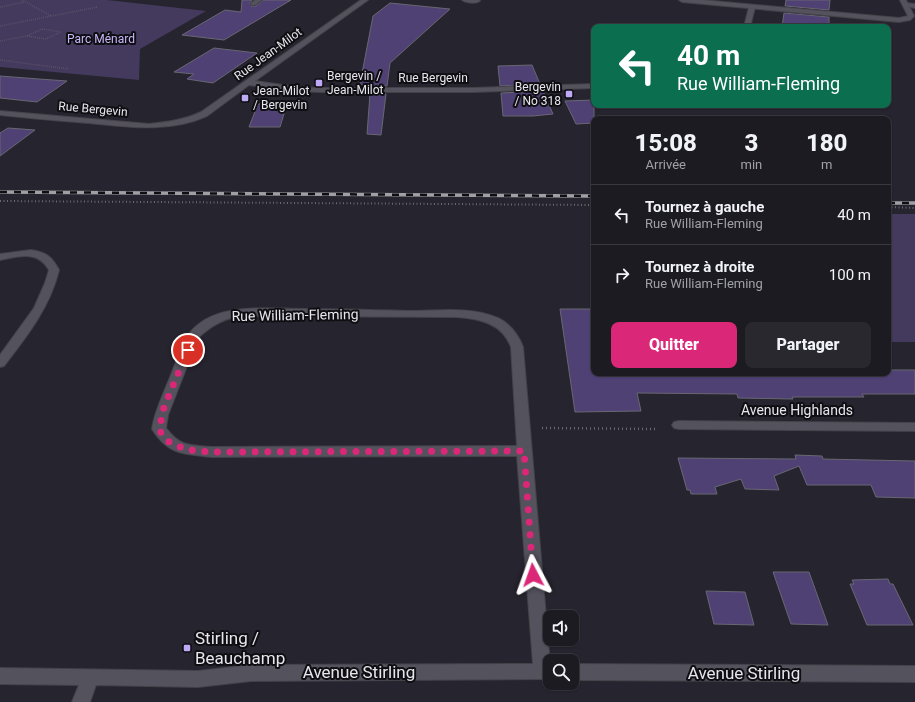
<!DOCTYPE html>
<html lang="fr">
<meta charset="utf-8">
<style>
:root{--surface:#1c1b22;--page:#29282f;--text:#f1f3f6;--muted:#a0a1a5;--line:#3a3940;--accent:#db2777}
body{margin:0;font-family:Roboto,sans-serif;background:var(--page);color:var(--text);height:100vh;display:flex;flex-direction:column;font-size:15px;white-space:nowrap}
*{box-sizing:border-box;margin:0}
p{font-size:13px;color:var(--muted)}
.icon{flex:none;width:22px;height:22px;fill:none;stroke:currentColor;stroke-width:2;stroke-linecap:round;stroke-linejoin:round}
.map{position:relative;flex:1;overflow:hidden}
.sheet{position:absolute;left:591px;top:116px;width:300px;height:260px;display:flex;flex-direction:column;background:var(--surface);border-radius:8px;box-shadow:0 1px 3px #0004,0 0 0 1px var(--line)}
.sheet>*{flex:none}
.hud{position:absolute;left:591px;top:24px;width:300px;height:84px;border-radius:8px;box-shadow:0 1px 3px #0004,0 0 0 1px var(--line);background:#0b6e4f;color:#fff;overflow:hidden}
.tools{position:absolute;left:543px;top:610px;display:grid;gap:8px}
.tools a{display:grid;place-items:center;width:36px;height:36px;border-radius:8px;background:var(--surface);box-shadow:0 1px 3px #0004,0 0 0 1px var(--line);font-size:20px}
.pin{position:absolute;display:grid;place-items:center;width:34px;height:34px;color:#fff;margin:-17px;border:2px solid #fff;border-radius:50%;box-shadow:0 1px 4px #0007}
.me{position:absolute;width:44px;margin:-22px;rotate:356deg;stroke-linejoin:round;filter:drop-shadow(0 0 3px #0008)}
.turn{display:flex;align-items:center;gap:14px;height:84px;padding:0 20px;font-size:18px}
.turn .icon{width:52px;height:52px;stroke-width:2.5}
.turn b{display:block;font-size:28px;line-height:34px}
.eta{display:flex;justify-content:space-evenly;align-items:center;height:68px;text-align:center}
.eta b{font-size:24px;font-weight:800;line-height:28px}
.action{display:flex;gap:8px;margin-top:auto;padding:8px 20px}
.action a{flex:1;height:46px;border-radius:8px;background:var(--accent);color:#fff;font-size:16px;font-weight:800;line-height:46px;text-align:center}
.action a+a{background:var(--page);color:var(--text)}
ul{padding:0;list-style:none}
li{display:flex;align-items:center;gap:12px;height:60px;padding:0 20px;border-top:1px solid var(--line)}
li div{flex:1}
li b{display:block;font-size:15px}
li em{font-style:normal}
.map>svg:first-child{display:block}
.green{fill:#443a5d}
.building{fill:#504175;stroke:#696772}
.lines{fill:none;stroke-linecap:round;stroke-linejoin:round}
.service-casing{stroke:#444149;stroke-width:2}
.minor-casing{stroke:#444149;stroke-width:2}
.tertiary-casing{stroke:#444149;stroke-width:2}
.path-far2{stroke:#696870;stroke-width:1.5;stroke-dasharray:0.5 1.5;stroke-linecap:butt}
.path-far1{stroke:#696870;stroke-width:2;stroke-dasharray:1 2.5;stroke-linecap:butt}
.path{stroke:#696870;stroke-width:2.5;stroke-dasharray:1 3;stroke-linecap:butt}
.service{fill:#54525d;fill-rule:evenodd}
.minor{fill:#54525d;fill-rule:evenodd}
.tertiary{fill:#54525d;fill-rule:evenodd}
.rail-casing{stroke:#a09fa6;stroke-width:3.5}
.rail{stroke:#0f0e12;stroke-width:2.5;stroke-dasharray:7;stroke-linecap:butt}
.route{stroke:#db2777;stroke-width:7;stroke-dasharray:0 12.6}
.poi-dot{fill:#bda9f5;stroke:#0f0e12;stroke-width:1.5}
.labels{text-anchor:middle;stroke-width:4;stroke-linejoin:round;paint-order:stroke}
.far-park-label{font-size:12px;fill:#c7b7f9;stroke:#0f0e12}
.far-street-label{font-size:12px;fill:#e7e6ec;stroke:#0f0e12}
.far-poi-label{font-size:12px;fill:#e7e6ec;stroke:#0f0e12;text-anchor:start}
.street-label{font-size:14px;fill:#e7e6ec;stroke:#0f0e12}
.near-poi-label{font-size:17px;fill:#e7e6ec;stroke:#0f0e12;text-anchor:start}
.near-street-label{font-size:17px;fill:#e7e6ec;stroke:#0f0e12}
</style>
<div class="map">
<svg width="915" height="702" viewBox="0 0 915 702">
<rect width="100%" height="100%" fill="#26242e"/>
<g class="green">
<path d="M 0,0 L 107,0 L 206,11 L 140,49 L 139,80 L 0,67 Z"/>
<rect x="888" y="214" width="27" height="128"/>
</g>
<g class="building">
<path d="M 242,0 L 252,0 L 250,3 L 251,6 L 256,6 L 263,0 L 291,0 L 224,40 L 182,35 L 225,10 L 241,12 Z"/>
<path d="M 786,0 L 830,0 L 829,10 L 785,6 Z"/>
<path d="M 390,3 L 450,9 L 390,63 L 387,86 L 370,86 L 360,84 L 373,16 Z"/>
<path d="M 784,13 L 829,17 L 829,27 L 782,27 Z"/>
<path d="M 214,48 L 257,53 L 213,83 L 187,79 L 194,74 L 174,72 Z"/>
<path d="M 532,65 L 540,84 L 500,86 L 498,66 Z"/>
<path d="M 0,76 L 39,79 L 67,81 L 37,102 L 0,98 Z"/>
<path d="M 543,91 L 553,114 L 533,116 L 503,116 L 501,93 Z"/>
<path d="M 370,94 L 386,94 L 381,135 L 367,134 Z"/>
<path d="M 594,100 L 594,123 L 576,124 L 565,101 Z"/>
<path d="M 258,104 L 287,104 L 280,127 L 249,127 Z"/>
<path d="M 8,128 L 35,130 L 0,156 L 0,133 Z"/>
<path d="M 560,309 L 594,309 L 594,373 L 888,373 L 888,370 L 915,370 L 915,394 L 862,394 L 864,397 L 792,397 L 793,399 L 738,398 L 737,394 L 637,393 L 641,411 L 575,412 Z"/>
<path d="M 795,455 L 822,456 L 823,459 L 915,461 L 915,498 L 876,497 L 871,485 L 807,485 L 799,466 L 774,476 L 779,490 L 745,489 L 741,479 L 715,487 L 717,494 L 691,494 L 690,490 L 687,490 L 678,458 L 796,459 Z"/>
<path d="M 773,572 L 809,572 L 828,625 L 791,624 Z"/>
<path d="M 888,579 L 890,584 L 893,584 L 913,625 L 867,625 L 850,584 L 854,584 L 852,580 Z"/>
<path d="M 706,591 L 745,592 L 754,625 L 714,624 Z"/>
</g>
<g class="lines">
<defs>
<g id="service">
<path d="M 255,0 L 262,0 L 255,5 L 251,5 L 251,3 Z"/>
<path d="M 462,0 L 479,0 L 480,1 C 476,4 466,3 462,0 Z"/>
<path d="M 906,3 L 915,4 L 915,8 L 904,6 L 904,4 Z"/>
</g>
<g id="minor">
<path d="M 361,0 L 368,0 L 255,81 L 297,87 L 321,88 L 473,88 L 594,84 L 594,88 L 473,92 L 321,92 L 297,91 L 249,85 L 207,116 C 169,133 129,127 89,123 C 59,121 30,118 0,115 L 0,111 L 149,124 C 167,122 184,120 201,112 Z"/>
<path d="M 752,5 L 755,7 L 750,27 L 744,27 L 749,7 Z"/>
<path d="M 31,250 C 46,252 52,257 59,270 C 50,307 27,336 4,366 L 0,367 L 0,355 L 34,308 L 45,283 L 49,270 C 38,250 19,256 0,260 L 0,254 Z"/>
<path d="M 302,309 C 338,309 374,310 410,311 C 438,311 470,306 498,318 C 510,324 518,334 523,347 L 550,664 L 550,679 L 251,681 L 198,687 L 96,685 L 90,702 L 72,702 L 79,685 L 0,684 L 0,668 L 198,671 L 251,665 L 533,664 L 517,456 L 212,457 C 184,454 168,455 152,429 C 155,409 165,391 172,372 C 177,360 181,345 188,335 C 213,301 265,309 302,309 ZM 237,316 L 457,317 C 480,319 502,323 511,347 L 517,446 L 212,447 C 189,445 181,447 166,428 L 168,415 L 198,338 C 211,326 220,321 237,316 Z"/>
<path d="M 679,421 L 915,423 L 915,431 L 679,429 L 674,428 L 672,425 L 674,422 Z"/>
<path d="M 572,664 L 915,666 L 915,682 L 572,680 Z"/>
</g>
<path id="tertiary" d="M 679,0 L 702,0 L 899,18 L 908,16 L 900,0 L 906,0 L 914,16 L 910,20 L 899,22 L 682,2 Z"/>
</defs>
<use href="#service" class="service-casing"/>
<use href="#minor" class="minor-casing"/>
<use href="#tertiary" class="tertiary-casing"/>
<g class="path-far2">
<path d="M 22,0 L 51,16"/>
<path d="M 0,7 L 25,2"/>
<path d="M 0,26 L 98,7"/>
<path d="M 42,29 L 61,32 L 46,39 L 27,36 Z"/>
<path d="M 0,41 L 27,36"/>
<path d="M 0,60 L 69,69"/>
</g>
<g class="path-far1">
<path d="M 0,201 L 594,205"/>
<path d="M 888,207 L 915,208"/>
</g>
<path class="path" d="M 542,428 L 657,429"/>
<use href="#service" class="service"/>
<use href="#minor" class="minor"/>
<use href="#tertiary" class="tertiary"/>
<defs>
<g id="rail">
<path d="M 0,192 L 594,196"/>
<path d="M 888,203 L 915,203"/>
</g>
</defs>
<use href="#rail" class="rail-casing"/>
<use href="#rail" class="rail"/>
</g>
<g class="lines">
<path class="route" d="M 188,350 L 164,407 L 159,430 L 170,443 L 188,450 L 212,452 L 524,451 L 533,575"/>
</g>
<g class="poi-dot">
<rect x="315" y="79" width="8" height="8" rx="2"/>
<rect x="565" y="90" width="8" height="8" rx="2"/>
<rect x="241" y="94" width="8" height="8" rx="2"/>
<rect x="183" y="644" width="8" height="8" rx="2"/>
</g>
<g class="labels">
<g class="far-park-label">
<text x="101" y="43">Parc Ménard</text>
</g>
<g class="far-street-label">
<text transform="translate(268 54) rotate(-36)" y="4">Rue Jean-Milot</text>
<text x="433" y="82">Rue Bergevin</text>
<text transform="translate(93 109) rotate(5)" y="4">Rue Bergevin</text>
</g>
<g class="far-poi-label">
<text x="327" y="80">Bergevin /<tspan x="327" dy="14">Jean-Milot</tspan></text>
<text x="561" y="91" text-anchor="end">Bergevin<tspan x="561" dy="14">/ No 318</tspan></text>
<text x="253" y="95">Jean-Milot<tspan x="253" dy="14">/ Bergevin</tspan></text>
</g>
<g class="street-label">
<text transform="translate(295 315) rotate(-1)" y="5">Rue William-Fleming</text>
<text x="797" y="415">Avenue Highlands</text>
</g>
<g class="near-poi-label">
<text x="195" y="644">Stirling /<tspan x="195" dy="20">Beauchamp</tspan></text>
</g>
<g class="near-street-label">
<text x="359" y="678">Avenue Stirling</text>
<text x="744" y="679">Avenue Stirling</text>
</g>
</g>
</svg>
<div class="tools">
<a><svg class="icon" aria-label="sound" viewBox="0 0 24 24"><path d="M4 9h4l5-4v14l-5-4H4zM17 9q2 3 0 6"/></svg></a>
<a><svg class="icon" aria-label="search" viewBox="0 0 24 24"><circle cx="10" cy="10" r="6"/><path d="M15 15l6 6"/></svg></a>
</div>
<div class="pin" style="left:188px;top:350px;background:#d93025"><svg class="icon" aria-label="arrive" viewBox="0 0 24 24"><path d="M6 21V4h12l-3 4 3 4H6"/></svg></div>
<svg class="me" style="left:533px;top:575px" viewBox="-20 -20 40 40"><path d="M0-17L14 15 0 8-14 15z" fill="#db2777" stroke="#fff" stroke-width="4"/></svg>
<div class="hud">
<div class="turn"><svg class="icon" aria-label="left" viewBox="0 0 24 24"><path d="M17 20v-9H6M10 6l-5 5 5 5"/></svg><div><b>40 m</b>Rue William-Fleming</div></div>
</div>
<section class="sheet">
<div class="eta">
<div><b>15:08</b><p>Arrivée</p></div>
<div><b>3</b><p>min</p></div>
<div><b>180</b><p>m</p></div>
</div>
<ul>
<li><svg class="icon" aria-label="left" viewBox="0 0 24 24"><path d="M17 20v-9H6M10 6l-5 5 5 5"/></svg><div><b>Tournez à gauche</b><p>Rue William-Fleming</p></div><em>40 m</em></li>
<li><svg class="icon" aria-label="right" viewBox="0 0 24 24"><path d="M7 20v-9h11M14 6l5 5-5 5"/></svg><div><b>Tournez à droite</b><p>Rue William-Fleming</p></div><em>100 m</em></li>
</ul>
<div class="action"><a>Quitter</a><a>Partager</a></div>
</section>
</div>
